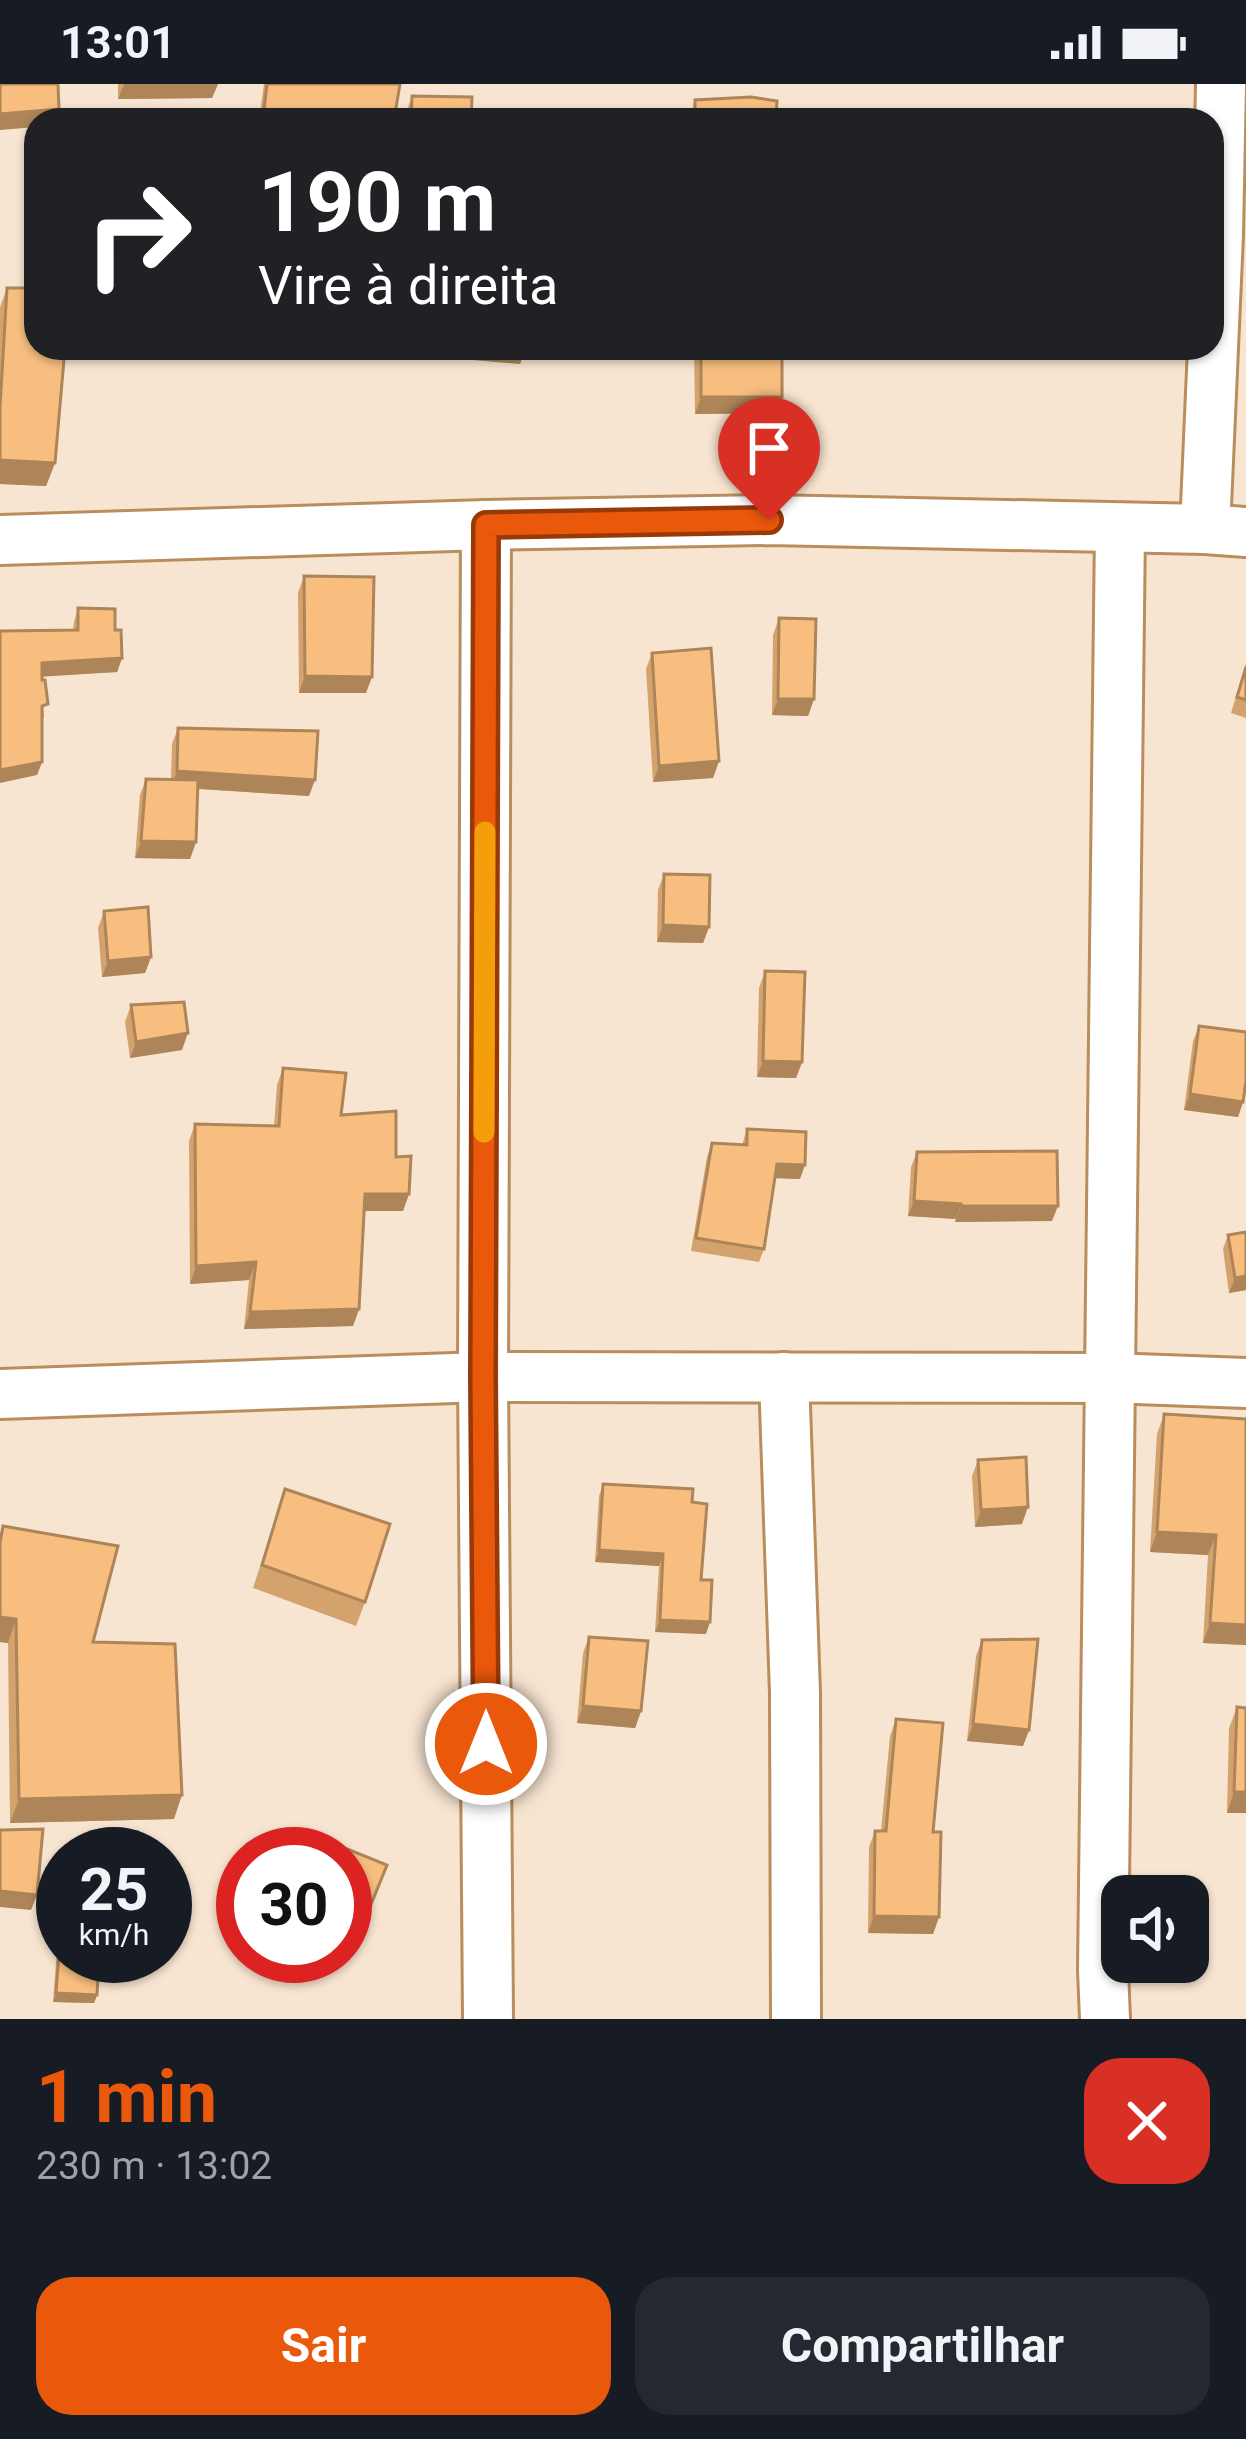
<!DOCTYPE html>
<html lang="pt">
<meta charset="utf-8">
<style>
:root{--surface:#171b24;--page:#242831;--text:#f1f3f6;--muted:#9ea1a6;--accent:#ea580c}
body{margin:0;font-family:Roboto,sans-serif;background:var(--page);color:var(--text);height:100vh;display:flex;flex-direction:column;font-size:45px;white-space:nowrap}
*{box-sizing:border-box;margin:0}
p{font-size:39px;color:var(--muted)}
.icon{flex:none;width:66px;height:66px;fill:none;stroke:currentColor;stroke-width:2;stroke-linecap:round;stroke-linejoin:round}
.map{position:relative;height:1935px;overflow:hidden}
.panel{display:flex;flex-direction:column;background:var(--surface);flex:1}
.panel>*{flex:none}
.banner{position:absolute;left:24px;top:24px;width:1200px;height:252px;border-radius:36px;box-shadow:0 3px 9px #0004;background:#202124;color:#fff;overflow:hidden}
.buttons{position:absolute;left:1101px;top:1791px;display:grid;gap:24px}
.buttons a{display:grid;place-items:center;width:108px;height:108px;border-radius:24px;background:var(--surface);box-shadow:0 3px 9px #0004;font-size:60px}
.speed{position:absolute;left:36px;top:1743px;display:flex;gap:24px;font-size:60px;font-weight:700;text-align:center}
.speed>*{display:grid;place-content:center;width:156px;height:156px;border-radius:50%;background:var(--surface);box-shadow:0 3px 9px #0004;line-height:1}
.speed small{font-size:30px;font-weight:400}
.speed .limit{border:18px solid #d22;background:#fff;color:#111}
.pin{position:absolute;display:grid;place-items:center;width:102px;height:102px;color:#fff;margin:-123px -51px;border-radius:50% 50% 50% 0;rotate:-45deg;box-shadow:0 0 12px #0007}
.pin .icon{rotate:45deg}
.me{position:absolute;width:132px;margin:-66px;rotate:0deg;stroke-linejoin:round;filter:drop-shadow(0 0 9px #0008)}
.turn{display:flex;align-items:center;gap:42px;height:252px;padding:0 36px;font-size:54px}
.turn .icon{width:156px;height:156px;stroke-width:2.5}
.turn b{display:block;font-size:84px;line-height:102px}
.round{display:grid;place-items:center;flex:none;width:126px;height:126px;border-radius:36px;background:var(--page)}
.overview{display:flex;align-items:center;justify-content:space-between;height:204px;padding:0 36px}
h1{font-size:72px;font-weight:700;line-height:90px;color:var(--accent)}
.button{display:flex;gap:24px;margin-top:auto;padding:24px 36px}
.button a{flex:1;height:138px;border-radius:36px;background:var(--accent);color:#fff;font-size:48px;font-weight:700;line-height:138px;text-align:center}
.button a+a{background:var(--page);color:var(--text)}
.status{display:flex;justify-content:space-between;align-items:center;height:84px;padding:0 60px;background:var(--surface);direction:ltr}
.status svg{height:33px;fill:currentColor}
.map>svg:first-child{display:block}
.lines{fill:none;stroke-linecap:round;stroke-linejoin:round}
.minor-casing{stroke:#b98d5c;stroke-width:54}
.minor{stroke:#fff;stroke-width:48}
.wall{fill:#d4a36d}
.shaded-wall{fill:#ad8559}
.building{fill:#f7be7f;stroke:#ad8559;stroke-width:3}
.route-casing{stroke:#983908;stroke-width:30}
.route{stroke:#ea580c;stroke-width:21}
.slow{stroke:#f59e0b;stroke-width:21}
</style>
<div class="status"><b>13:01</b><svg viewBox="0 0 49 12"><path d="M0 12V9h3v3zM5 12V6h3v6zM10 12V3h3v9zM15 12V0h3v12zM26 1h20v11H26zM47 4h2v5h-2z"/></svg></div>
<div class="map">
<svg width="1246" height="1935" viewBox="0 0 1246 1935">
<rect width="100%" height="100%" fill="#f8e5d1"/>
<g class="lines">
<defs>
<g id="minor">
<path d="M 486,441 L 483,1293 L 488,1935"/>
<path d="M 1205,445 L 1218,151 L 1221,0"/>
<path d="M 0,456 L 486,441 L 769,436 L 1205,445 L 1246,448"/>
<path d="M 784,1293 L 795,1609 L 796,1935"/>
<path d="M 0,1310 L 483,1293 L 1109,1294 L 1246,1299"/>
<path d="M 1105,1935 L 1103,1886 L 1120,444"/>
</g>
</defs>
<use href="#minor" class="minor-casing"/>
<use href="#minor" class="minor"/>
</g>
<g class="wall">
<path d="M 118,0 L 218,0 L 212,14 L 118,15 Z"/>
<path d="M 264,0 L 400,0 L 394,36 L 259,36 Z"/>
<path d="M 412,12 L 471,36 L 406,36 L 406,29 Z"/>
<path d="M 695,16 L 776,36 L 689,36 Z"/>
<path d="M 7,204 L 55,379 L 46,402 L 0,400 L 0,223 Z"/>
<path d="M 694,264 L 782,264 L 776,329 L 695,330 Z"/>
<path d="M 304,492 L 366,609 L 299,609 L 298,509 Z"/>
<path d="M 78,524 L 115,546 L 122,574 L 117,588 L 42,592 L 44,634 L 42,634 L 42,678 L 37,691 L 0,547 L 73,546 L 74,538 Z"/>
<path d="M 779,534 L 814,615 L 808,632 L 772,631 L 773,551 Z"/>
<path d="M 652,569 L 719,677 L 713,694 L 653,698 L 646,585 Z"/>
<path d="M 1246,579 L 1246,634 L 1231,629 Z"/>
<path d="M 178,644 L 309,712 L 198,705 L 196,758 L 190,775 L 135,774 L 140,711 L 146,695 L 171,695 L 172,660 Z"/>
<path d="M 664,790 L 709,843 L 703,859 L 657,858 L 658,806 Z"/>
<path d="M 104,827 L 151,873 L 145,889 L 102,893 L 98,844 Z"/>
<path d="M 765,887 L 802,978 L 796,994 L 757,993 L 759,904 Z"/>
<path d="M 131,921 L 182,966 L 130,974 L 125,938 Z"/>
<path d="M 1199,942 L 1243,1018 L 1238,1033 L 1184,1026 L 1193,957 Z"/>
<path d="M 283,984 L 396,1073 L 409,1110 L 403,1127 L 364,1127 L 359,1225 L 353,1242 L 244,1245 L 249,1196 L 190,1200 L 189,1057 L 195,1040 L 274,1042 L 277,1001 Z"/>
<path d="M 747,1045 L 800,1095 L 775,1094 L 764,1165 L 759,1178 L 691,1167 L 707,1073 L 712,1059 L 742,1061 Z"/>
<path d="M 917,1068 L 1052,1137 L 955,1138 L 956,1135 L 908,1132 L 911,1083 Z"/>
<path d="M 1228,1151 L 1246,1206 L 1229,1209 L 1223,1165 Z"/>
<path d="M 1164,1330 L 1246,1335 L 1246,1561 L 1203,1559 L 1208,1471 L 1150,1468 L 1157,1350 Z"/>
<path d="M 978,1376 L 1022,1440 L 975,1443 L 972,1392 Z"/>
<path d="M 603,1400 L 692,1418 L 706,1550 L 655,1548 L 659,1482 L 595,1478 L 599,1412 Z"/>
<path d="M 285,1405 L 365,1518 L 356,1542 L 253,1504 Z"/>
<path d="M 3,1442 L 93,1558 L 174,1735 L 10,1739 L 8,1559 L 0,1558 L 0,1449 Z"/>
<path d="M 589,1553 L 641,1627 L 635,1644 L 577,1639 L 583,1569 Z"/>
<path d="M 982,1556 L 1029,1646 L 1023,1662 L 967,1657 L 976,1572 Z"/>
<path d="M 1237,1623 L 1246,1729 L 1227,1729 L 1229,1644 Z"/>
<path d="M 896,1635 L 933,1748 L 939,1833 L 933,1850 L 868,1849 L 869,1763 L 875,1747 L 881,1747 L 890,1652 Z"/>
<path d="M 345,1770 L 387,1781 L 357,1857 L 345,1852 Z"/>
<path d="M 60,1857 L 97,1911 L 94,1919 L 53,1918 L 57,1866 Z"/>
</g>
<g class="shaded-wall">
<path d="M 124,0 L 218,0 L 212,14 L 118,15 Z"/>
<path d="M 59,25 L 55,36 L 36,36 L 36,43 L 0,46 L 0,30 Z"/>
<path d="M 477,264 L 526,264 L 520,280 L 473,276 Z"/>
<path d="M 701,313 L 782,313 L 776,329 L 695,330 Z"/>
<path d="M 0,376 L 55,379 L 46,402 L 0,400 Z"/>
<path d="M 122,574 L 117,588 L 37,593 L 42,579 Z"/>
<path d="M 305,592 L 372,593 L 366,609 L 299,609 Z"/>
<path d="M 778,615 L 814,615 L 808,632 L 772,631 Z"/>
<path d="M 719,677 L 713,694 L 653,698 L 659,682 Z"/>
<path d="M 42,678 L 37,691 L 0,699 L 0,686 Z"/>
<path d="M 177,687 L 315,696 L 309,712 L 171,703 Z"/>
<path d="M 141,757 L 196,758 L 190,775 L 135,774 Z"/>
<path d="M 663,841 L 709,843 L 703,859 L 657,858 Z"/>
<path d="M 151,873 L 145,889 L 102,893 L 108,877 Z"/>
<path d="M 188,949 L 182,966 L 130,974 L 136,958 Z"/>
<path d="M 763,977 L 802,978 L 796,994 L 757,993 Z"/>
<path d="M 1190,1010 L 1243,1018 L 1238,1033 L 1184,1026 Z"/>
<path d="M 777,1080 L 805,1081 L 800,1095 L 772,1094 Z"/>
<path d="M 365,1110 L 409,1110 L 403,1127 L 359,1127 Z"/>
<path d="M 914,1117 L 961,1120 L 956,1135 L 908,1132 Z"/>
<path d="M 961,1122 L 1058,1122 L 1052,1137 L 955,1138 Z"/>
<path d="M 256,1178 L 249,1196 L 190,1200 L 196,1182 Z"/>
<path d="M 1246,1192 L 1246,1206 L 1229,1209 L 1235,1194 Z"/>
<path d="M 359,1225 L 353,1242 L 244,1245 L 250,1228 Z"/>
<path d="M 1028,1423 L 1022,1440 L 975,1443 L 981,1426 Z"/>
<path d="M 1157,1448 L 1216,1451 L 1208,1471 L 1150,1468 Z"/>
<path d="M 599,1466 L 663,1470 L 659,1482 L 595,1478 Z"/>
<path d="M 0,1533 L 16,1535 L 8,1559 L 0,1558 Z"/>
<path d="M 660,1536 L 710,1538 L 706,1550 L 655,1548 Z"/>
<path d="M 1210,1539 L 1246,1541 L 1246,1561 L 1203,1559 Z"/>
<path d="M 583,1622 L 641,1627 L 635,1644 L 577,1639 Z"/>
<path d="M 973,1640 L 1029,1646 L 1023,1662 L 967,1657 Z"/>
<path d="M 1234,1708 L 1246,1708 L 1246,1729 L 1227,1729 Z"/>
<path d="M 182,1711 L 174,1735 L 10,1739 L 19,1715 Z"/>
<path d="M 0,1807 L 37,1811 L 31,1826 L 0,1823 Z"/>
<path d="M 874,1832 L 939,1833 L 933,1850 L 868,1849 Z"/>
<path d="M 56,1909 L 97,1911 L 94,1919 L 53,1918 Z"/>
</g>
<g class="building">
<path d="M 0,0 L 58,0 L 59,25 L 0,30 Z"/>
<path d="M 267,0 L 400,0 L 394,36 L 263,34 Z"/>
<path d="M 412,12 L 472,13 L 471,36 L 411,36 Z"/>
<path d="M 751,13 L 777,17 L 776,36 L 695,36 L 695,16 Z"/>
<path d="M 7,204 L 36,204 L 36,264 L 65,264 L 55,379 L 0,376 L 0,323 Z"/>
<rect x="701" y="264" width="81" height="49"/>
<path d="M 304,492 L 374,493 L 372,593 L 305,592 Z"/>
<path d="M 78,524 L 115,525 L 115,546 L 121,546 L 122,574 L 42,579 L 42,596 L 45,596 L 48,620 L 42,622 L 42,678 L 0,686 L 0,547 L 78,546 Z"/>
<path d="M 779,534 L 816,535 L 814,615 L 778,615 Z"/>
<path d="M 711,564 L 719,677 L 659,682 L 652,569 Z"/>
<path d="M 1246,583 L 1246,616 L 1237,613 Z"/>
<path d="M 178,644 L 318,647 L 315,696 L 177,687 Z"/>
<path d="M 146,695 L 198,696 L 196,758 L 141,757 Z"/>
<path d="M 664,790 L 710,791 L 709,843 L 663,841 Z"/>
<path d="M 148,823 L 151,873 L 108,877 L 104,827 Z"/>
<path d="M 765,887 L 805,888 L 802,978 L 763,977 Z"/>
<path d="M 184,918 L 188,949 L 136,958 L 131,921 Z"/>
<path d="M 1199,942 L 1246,948 L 1246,997 L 1243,1018 L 1190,1010 Z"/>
<path d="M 283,984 L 346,989 L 341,1031 L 396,1027 L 396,1073 L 411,1072 L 409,1110 L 365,1110 L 359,1225 L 250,1228 L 256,1178 L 196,1182 L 195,1040 L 279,1042 Z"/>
<path d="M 747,1045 L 806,1048 L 805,1081 L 777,1080 L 764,1165 L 696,1154 L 712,1059 L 747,1061 Z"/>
<path d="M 1057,1067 L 1058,1122 L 961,1122 L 961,1120 L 914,1117 L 917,1068 Z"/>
<path d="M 1246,1148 L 1246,1192 L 1235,1194 L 1228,1151 Z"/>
<path d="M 1164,1330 L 1246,1335 L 1246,1541 L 1210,1539 L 1216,1451 L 1157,1448 Z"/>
<path d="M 1026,1373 L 1028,1423 L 981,1426 L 978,1376 Z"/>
<path d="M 603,1400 L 693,1405 L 692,1418 L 707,1420 L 701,1496 L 712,1496 L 710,1538 L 660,1536 L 663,1470 L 599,1466 Z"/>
<path d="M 285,1405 L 390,1440 L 365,1518 L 262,1481 Z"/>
<path d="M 3,1442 L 118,1462 L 93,1558 L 175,1560 L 182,1711 L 19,1715 L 16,1535 L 0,1533 L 0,1459 Z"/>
<path d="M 589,1553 L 648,1557 L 641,1627 L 583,1622 Z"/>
<path d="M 1038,1555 L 1029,1646 L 973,1640 L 982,1556 Z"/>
<path d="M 1237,1623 L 1246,1624 L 1246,1708 L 1234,1708 Z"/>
<path d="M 896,1635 L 943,1639 L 933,1748 L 941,1748 L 939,1833 L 874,1832 L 875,1747 L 886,1747 Z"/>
<path d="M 43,1745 L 37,1811 L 0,1807 L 0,1746 Z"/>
<path d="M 310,1750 L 387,1781 L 363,1840 L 345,1833 L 345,1770 L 302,1770 Z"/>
<path d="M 60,1857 L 63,1857 L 63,1872 L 99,1872 L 97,1911 L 56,1909 Z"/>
</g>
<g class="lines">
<defs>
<path id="route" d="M 486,1660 L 483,1293 L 486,441 L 769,436"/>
</defs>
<use href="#route" class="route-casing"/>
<use href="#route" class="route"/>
<path class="slow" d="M 484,1048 L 485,748"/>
</g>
</svg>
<div class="buttons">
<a><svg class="icon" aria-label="sound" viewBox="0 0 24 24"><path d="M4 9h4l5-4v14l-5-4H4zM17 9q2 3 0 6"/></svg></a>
</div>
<div class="speed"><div>25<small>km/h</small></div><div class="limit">30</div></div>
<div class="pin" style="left:769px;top:436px;background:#d93025"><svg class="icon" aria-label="arrive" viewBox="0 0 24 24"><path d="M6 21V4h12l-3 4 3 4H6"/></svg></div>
<svg class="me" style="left:486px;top:1660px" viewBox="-20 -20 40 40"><circle r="17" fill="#ea580c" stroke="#fff" stroke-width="3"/><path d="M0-11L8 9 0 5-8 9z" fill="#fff"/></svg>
<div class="banner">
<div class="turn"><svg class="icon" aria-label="right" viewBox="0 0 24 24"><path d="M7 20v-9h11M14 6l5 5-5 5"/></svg><div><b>190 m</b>Vire à direita</div></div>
</div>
</div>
<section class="panel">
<div class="overview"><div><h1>1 min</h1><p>230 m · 13:02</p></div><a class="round" style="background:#d93025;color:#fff"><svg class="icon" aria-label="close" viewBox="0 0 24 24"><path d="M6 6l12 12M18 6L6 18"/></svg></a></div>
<div class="button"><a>Sair</a><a>Compartilhar</a></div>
</section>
